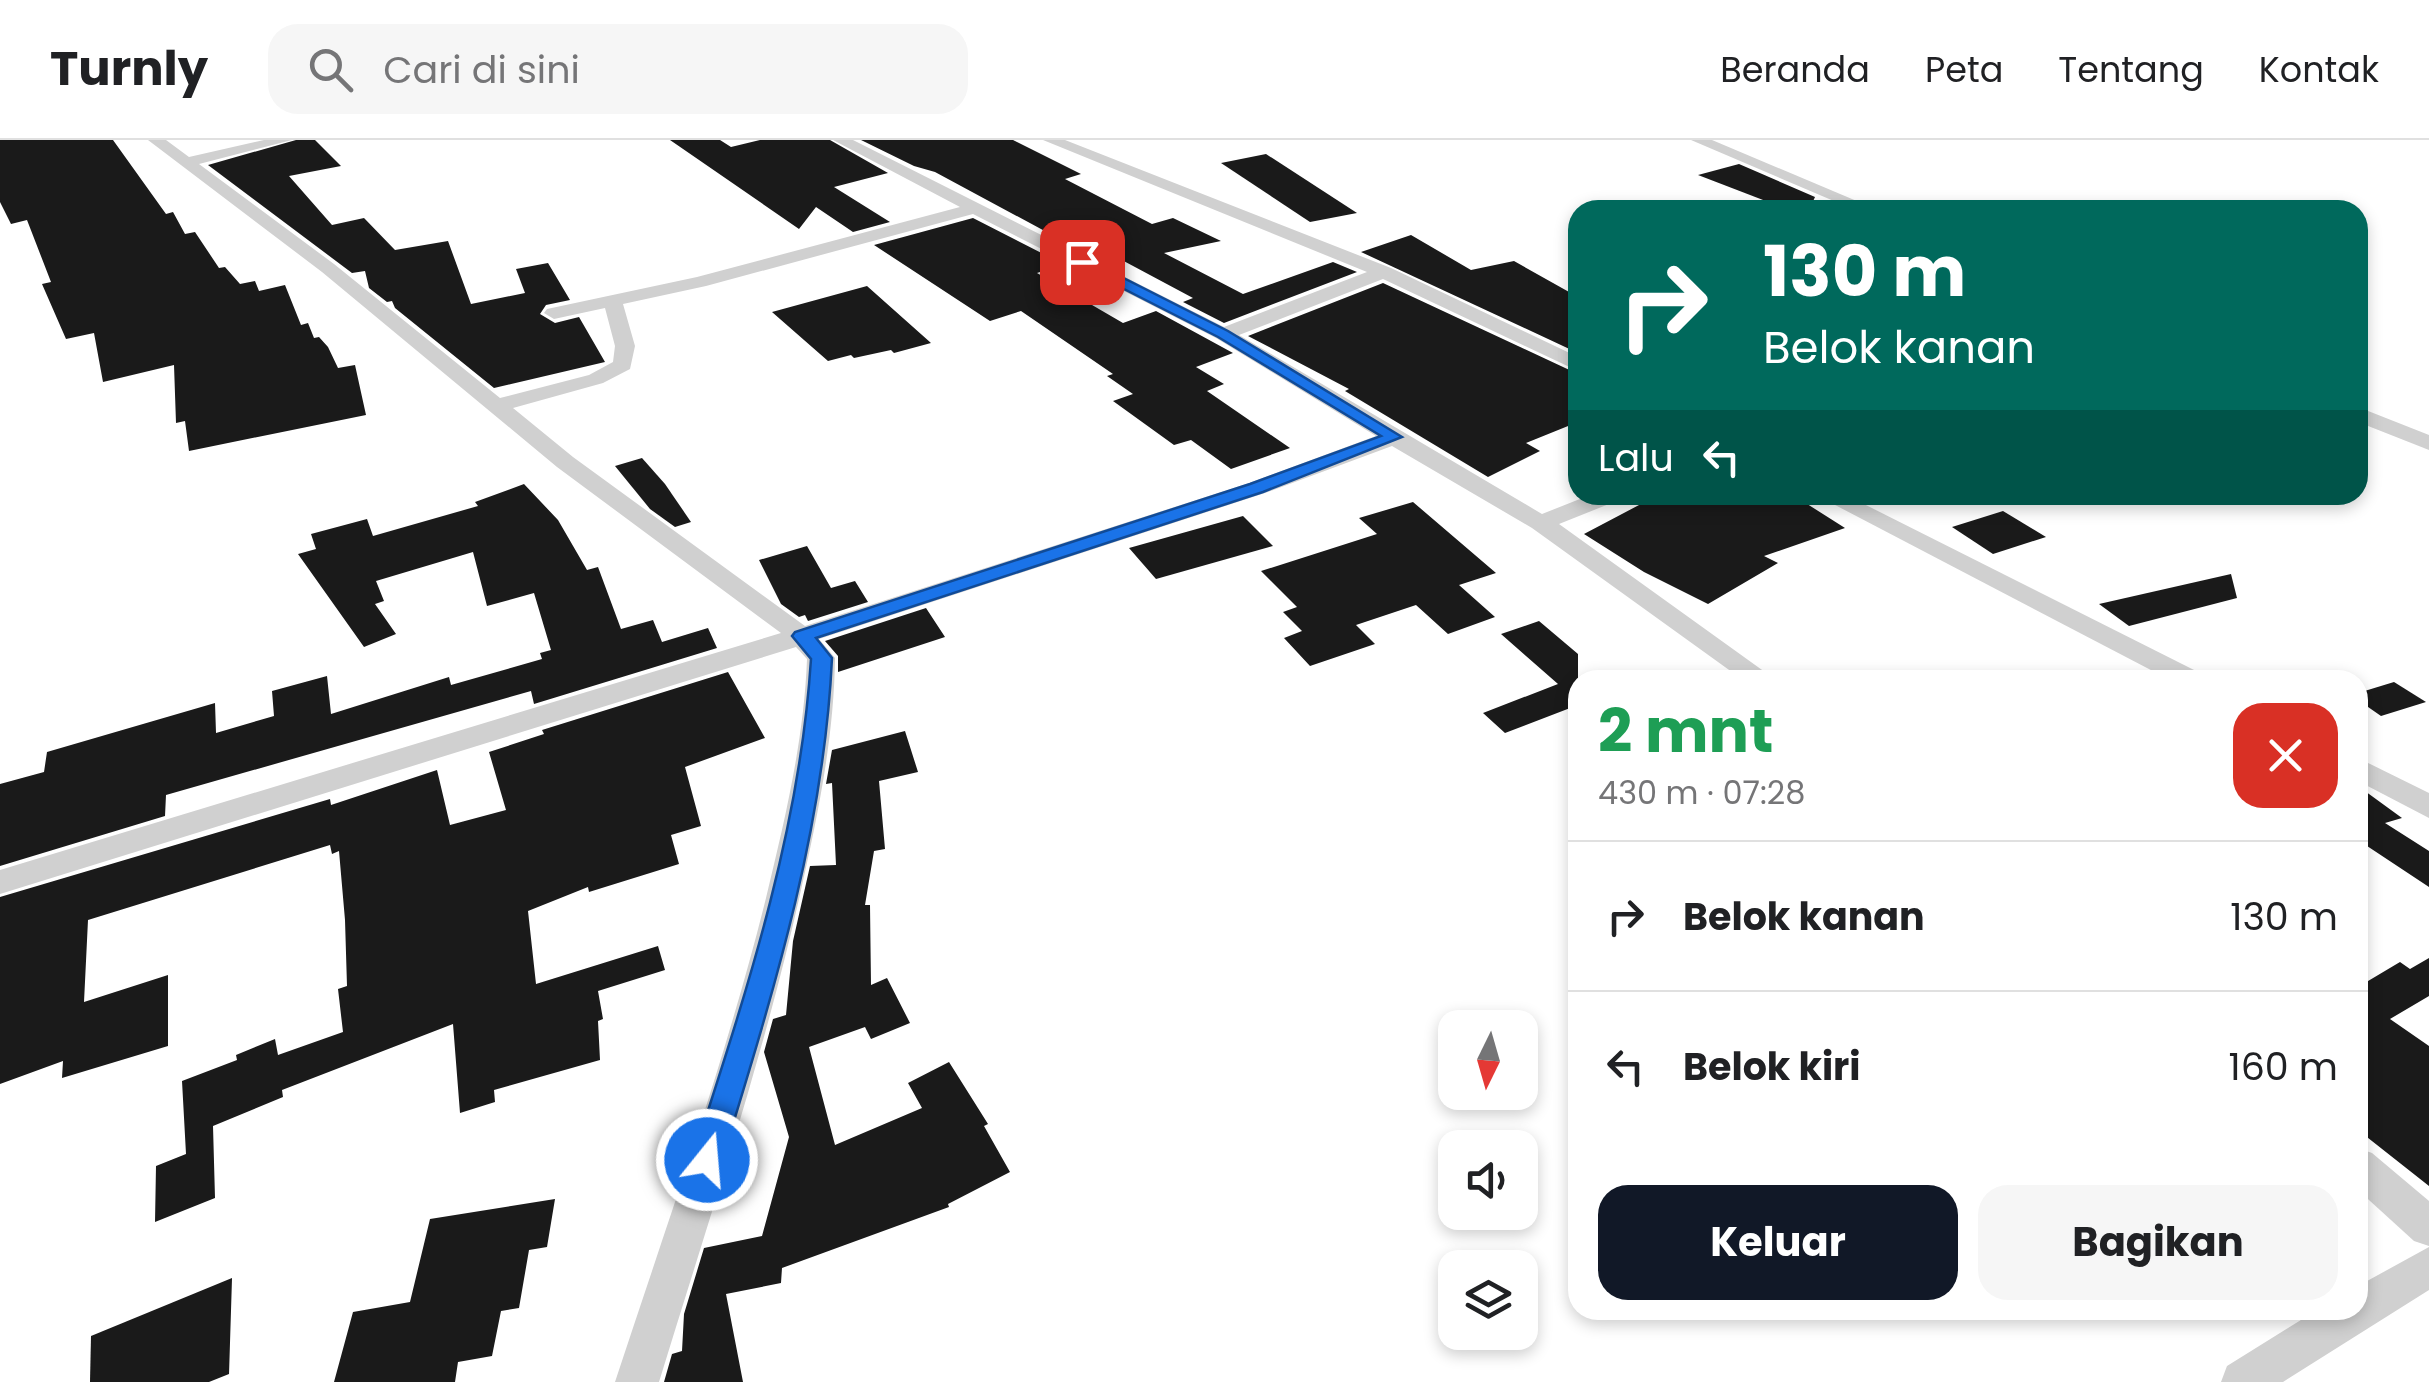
<!DOCTYPE html>
<html lang="id">
<meta charset="utf-8">
<style>
:root{--surface:#fff;--page:#f6f6f6;--text:#202124;--muted:#757577;--line:#e0e0e0;--accent:#111827}
body{margin:0;font-family:Poppins,sans-serif;background:var(--page);color:var(--text);height:100vh;display:flex;flex-direction:column;font-size:38px;white-space:nowrap}
*{box-sizing:border-box;margin:0}
p{font-size:32px;color:var(--muted)}
.icon{flex:none;width:55px;height:55px;fill:none;stroke:currentColor;stroke-width:2;stroke-linecap:round;stroke-linejoin:round}
.map{position:relative;flex:1;overflow:hidden}
.drawer{position:absolute;left:1568px;top:530px;width:800px;height:650px;display:flex;flex-direction:column;background:var(--surface);border-radius:30px;box-shadow:0 5px 15px #0003}
.drawer>*{flex:none}
.banner{position:absolute;left:1568px;top:60px;width:800px;height:305px;border-radius:30px;box-shadow:0 5px 15px #0003;background:#00695c;color:#fff;overflow:hidden}
.needle{width:65px;rotate:185deg}
.controls{position:absolute;left:1438px;top:870px;display:grid;gap:20px}
.controls a{display:grid;place-items:center;width:100px;height:100px;border-radius:20px;background:var(--surface);box-shadow:0 5px 15px #0003;font-size:50px}
.pin{position:absolute;display:grid;place-items:center;width:85px;height:85px;color:#fff;margin:-42px;border-radius:20px;box-shadow:0 5px 15px #0006}
.me{position:absolute;width:110px;margin:-55px;rotate:17deg;stroke-linejoin:round;filter:drop-shadow(0 0 8px #0008)}
.turn{display:flex;align-items:center;gap:35px;height:210px;padding:0 30px;font-size:45px}
.turn .icon{width:130px;height:130px;stroke-width:2.5}
.turn b{display:block;font-size:70px;line-height:85px}
.then{display:flex;align-items:center;height:95px;padding:0 30px;background:#0003;gap:20px;font-size:38px}
.round{display:grid;place-items:center;flex:none;width:105px;height:105px;border-radius:30px;background:var(--page)}
.summary{display:flex;align-items:center;justify-content:space-between;height:170px;padding:0 30px}
h1{font-size:60px;font-weight:700;line-height:75px;color:#1e9e55}
.button{display:flex;gap:20px;margin-top:auto;padding:20px 30px}
.button a{flex:1;height:115px;border-radius:30px;background:var(--accent);color:#fff;font-size:40px;font-weight:700;line-height:115px;text-align:center}
.button a+a{background:var(--page);color:var(--text)}
ul{padding:0;list-style:none}
li{display:flex;align-items:center;gap:30px;height:150px;padding:0 30px;border-top:2px solid var(--line)}
li div{flex:1}
li b{display:block;font-size:38px}
li em{font-style:normal}
header{display:flex;align-items:center;gap:60px;box-sizing:border-box;height:140px;padding:0 50px;background:var(--surface);border-bottom:2px solid var(--line)}
header strong{font-size:48px}
nav{display:flex;gap:55px;margin-inline-start:auto;font-size:35px}
.search{width:700px;height:90px;background:var(--page);display:flex;align-items:center;gap:25px;box-sizing:border-box;padding:0 35px;border-radius:30px;color:var(--muted);font-size:38px}
.map>svg:first-child{display:block}
.building{fill:#1a1a1a}
.lines{fill:none;stroke-linecap:round;stroke-linejoin:round}
.street{fill:#d0d0d0;fill-rule:evenodd}
.route{fill:#1a73e8;stroke:#114b97;stroke-width:2.5}
</style>
<header>
<strong>Turnly</strong>
<div class="search"><svg class="icon" aria-label="search" viewBox="0 0 24 24"><circle cx="10" cy="10" r="6"/><path d="M15 15l6 6"/></svg>Cari di sini</div>
<nav><a>Beranda</a><a>Peta</a><a>Tentang</a><a>Kontak</a></nav>
</header>
<div class="map">
<svg width="2429" height="1242" viewBox="0 0 2429 1242">
<rect width="100%" height="100%" fill="#fff"/>
<g class="building">
<path d="M 0,0 L 113,0 L 166,74 L 173,72 L 185,94 L 195,92 L 219,128 L 225,127 L 240,144 L 255,141 L 259,151 L 285,145 L 301,185 L 308,183 L 314,198 L 319,197 L 328,207 L 338,228 L 355,225 L 366,275 L 189,311 L 185,281 L 176,283 L 174,225 L 103,242 L 94,193 L 66,199 L 42,144 L 51,142 L 27,80 L 11,84 L 0,62 Z"/>
<path d="M 296,0 L 315,0 L 341,26 L 289,36 L 332,85 L 364,78 L 395,110 L 448,101 L 471,164 L 525,153 L 516,129 L 548,123 L 570,160 L 546,165 L 540,174 L 555,183 L 579,177 L 605,222 L 494,248 L 395,168 L 392,161 L 387,162 L 369,148 L 365,131 L 352,133 L 208,25 Z"/>
<path d="M 670,0 L 720,0 L 731,7 L 760,0 L 830,0 L 888,33 L 834,47 L 890,82 L 853,92 L 816,67 L 799,89 Z"/>
<path d="M 861,0 L 1013,0 L 1081,34 L 1065,39 L 1152,84 L 1173,78 L 1221,101 L 1164,113 L 1243,154 L 1333,122 L 1357,132 L 1224,183 L 1183,162 L 1193,158 L 1105,111 L 1091,116 L 935,32 L 914,26 Z"/>
<path d="M 1266,14 L 1357,73 L 1310,82 L 1221,23 Z"/>
<path d="M 1739,24 L 1815,57 L 1809,70 L 1789,70 L 1698,35 Z"/>
<path d="M 973,78 L 1063,124 L 1037,133 L 1123,183 L 1156,171 L 1233,213 L 1196,227 L 1224,244 L 1207,251 L 1290,308 L 1231,329 L 1191,300 L 1174,305 L 1113,261 L 1133,254 L 1107,236 L 1113,234 L 1021,171 L 990,181 L 874,105 Z"/>
<path d="M 1411,95 L 1471,130 L 1514,121 L 1578,157 L 1578,213 L 1361,112 Z"/>
<path d="M 1383,143 L 1578,234 L 1578,282 L 1526,303 L 1540,311 L 1488,337 L 1345,251 L 1349,249 L 1248,196 Z"/>
<path d="M 867,146 L 931,203 L 894,213 L 891,210 L 854,218 L 851,215 L 828,221 L 772,172 Z"/>
<path d="M 642,318 L 665,344 L 691,382 L 675,387 L 650,369 L 615,326 Z"/>
<path d="M 524,344 L 558,380 L 587,430 L 598,427 L 621,489 L 653,480 L 662,502 L 708,488 L 717,508 L 534,564 L 531,551 L 166,655 L 165,676 L 0,726 L 0,644 L 44,632 L 47,612 L 215,563 L 216,593 L 274,576 L 272,551 L 327,536 L 331,574 L 449,537 L 451,545 L 542,519 L 540,513 L 551,510 L 534,453 L 487,466 L 473,412 L 376,441 L 384,461 L 375,464 L 396,494 L 364,507 L 298,414 L 316,409 L 311,394 L 367,379 L 373,396 L 478,366 L 475,362 Z"/>
<path d="M 1658,355 L 1793,355 L 1845,388 L 1764,416 L 1778,423 L 1708,464 L 1644,432 L 1584,394 Z"/>
<path d="M 1413,362 L 1496,433 L 1459,445 L 1495,477 L 1448,494 L 1416,465 L 1356,485 L 1375,504 L 1310,526 L 1284,498 L 1302,491 L 1283,472 L 1297,467 L 1261,431 L 1377,394 L 1359,378 Z"/>
<path d="M 2003,371 L 2046,397 L 1993,414 L 1952,387 Z"/>
<path d="M 1243,376 L 1273,406 L 1156,439 L 1129,408 Z"/>
<path d="M 807,406 L 831,448 L 855,441 L 868,462 L 808,481 L 805,475 L 799,477 L 781,464 L 759,420 Z"/>
<path d="M 2231,434 L 2237,458 L 2129,486 L 2099,464 Z"/>
<path d="M 926,468 L 945,497 L 838,532 L 838,516 L 825,501 Z"/>
<path d="M 1539,481 L 1578,514 L 1578,565 L 1505,593 L 1483,573 L 1558,544 L 1501,494 Z"/>
<path d="M 728,532 L 765,598 L 685,627 L 701,686 L 671,695 L 679,724 L 589,752 L 588,747 L 528,771 L 536,844 L 658,806 L 665,830 L 598,851 L 603,879 L 598,881 L 600,920 L 494,950 L 495,962 L 460,973 L 453,884 L 282,950 L 283,957 L 213,986 L 215,1058 L 155,1082 L 156,1026 L 186,1014 L 182,941 L 237,920 L 236,915 L 275,899 L 278,915 L 343,892 L 338,849 L 347,846 L 345,780 L 339,711 L 332,714 L 330,705 L 88,780 L 84,862 L 168,835 L 168,906 L 62,938 L 63,921 L 0,944 L 0,757 L 330,659 L 331,665 L 437,630 L 450,685 L 506,670 L 489,612 L 544,594 L 542,590 Z"/>
<path d="M 2394,542 L 2426,562 L 2381,576 L 2358,560 L 2358,553 Z"/>
<path d="M 905,591 L 918,632 L 879,641 L 885,709 L 874,711 L 865,765 L 870,765 L 871,845 L 887,838 L 910,883 L 871,899 L 865,887 L 809,907 L 835,1005 L 922,968 L 908,943 L 949,922 L 988,984 L 984,986 L 1010,1032 L 948,1064 L 949,1067 L 782,1128 L 781,1143 L 726,1154 L 743,1242 L 664,1242 L 672,1214 L 682,1211 L 684,1174 L 704,1108 L 762,1096 L 789,997 L 764,912 L 773,879 L 786,875 L 793,801 L 810,726 L 836,725 L 832,643 L 826,644 L 832,610 Z"/>
<path d="M 2358,646 L 2402,678 L 2385,683 L 2429,711 L 2429,747 L 2358,700 Z"/>
<path d="M 2429,818 L 2429,856 L 2390,879 L 2429,906 L 2429,1046 L 2358,990 L 2358,847 L 2400,822 L 2410,829 Z"/>
<path d="M 555,1059 L 547,1107 L 529,1110 L 519,1168 L 501,1171 L 492,1216 L 458,1222 L 455,1242 L 334,1242 L 353,1172 L 410,1162 L 430,1079 Z"/>
<path d="M 232,1138 L 229,1234 L 209,1242 L 90,1242 L 91,1196 Z"/>
</g>
<g class="lines">
<g class="street">
<path d="M 148,0 L 166,0 L 189,17 L 264,0 L 292,0 L 199,24 L 334,124 L 500,258 L 589,235 L 613,222 L 615,206 L 605,168 L 554,179 L 544,173 L 547,169 L 697,137 L 960,67 L 833,0 L 853,0 L 1224,187 L 1367,132 L 1043,0 L 1065,0 L 1391,128 L 1578,217 L 1578,231 L 1383,139 L 1239,195 L 1542,374 L 1590,355 L 1623,355 L 1619,360 L 1559,384 L 1776,540 L 1743,540 L 1532,388 L 1392,306 L 1265,353 L 819,499 L 835,518 C 834,600 817,679 799,759 C 762,922 708,1082 659,1242 L 615,1242 C 668,1081 725,922 766,758 C 785,679 804,600 807,519 L 796,507 L 0,754 L 0,730 L 781,493 L 557,327 L 322,132 ZM 973,74 L 1216,198 L 1376,296 L 1249,343 L 805,486 L 573,317 L 513,268 L 603,243 L 630,229 L 635,206 L 623,164 L 706,146 Z"/>
<path d="M 1691,0 L 1712,0 L 1878,70 L 1855,70 Z"/>
<path d="M 2358,267 L 2429,295 L 2429,310 L 2358,282 Z"/>
<path d="M 1816,355 L 1846,355 L 2202,534 L 2206,540 L 2170,540 Z"/>
<path d="M 2358,618 L 2429,653 L 2429,678 L 2358,641 Z"/>
<path d="M 2358,1008 L 2372,1013 L 2429,1061 L 2429,1106 L 2414,1101 L 2358,1050 Z"/>
<path d="M 2429,1107 L 2429,1150 L 2283,1242 L 2221,1242 L 2227,1226 L 2317,1170 L 2358,1170 L 2358,1146 Z"/>
</g>
</g>
<path class="route" d="M 1077,119 L 1086,119 L 1228,191 L 1402,297 L 1263,352 L 816,498 L 832,518 C 824,692 772,856 722,1020 L 717,1030 L 707,1034 L 696,1030 L 692,1020 C 745,856 800,693 811,519 L 792,496 L 795,492 L 1250,344 L 1381,296 L 1218,197 L 1077,125 Z"/>
</svg>
<div class="controls">
<a><svg class="needle" viewBox="-14 -14 28 28"><path d="M0-13l5 13h-10z" fill="#e53935"/><path d="M0 13l5-13h-10z" fill="#757577"/></svg></a>
<a><svg class="icon" aria-label="sound" viewBox="0 0 24 24"><path d="M4 9h4l5-4v14l-5-4H4zM17 9q2 3 0 6"/></svg></a>
<a><svg class="icon" aria-label="layers" viewBox="0 0 24 24"><path d="M12 4l9 5-9 5-9-5zM3 14l9 5 9-5"/></svg></a>
</div>
<div class="pin" style="left:1082px;top:122px;background:#d93025"><svg class="icon" aria-label="arrive" viewBox="0 0 24 24"><path d="M6 21V4h12l-3 4 3 4H6"/></svg></div>
<svg class="me" style="left:707px;top:1020px" viewBox="-20 -20 40 40"><circle r="17" fill="#1a73e8" stroke="#fff" stroke-width="3"/><path d="M0-11L8 9 0 5-8 9z" fill="#fff"/></svg>
<div class="banner">
<div class="turn"><svg class="icon" aria-label="right" viewBox="0 0 24 24"><path d="M7 20v-9h11M14 6l5 5-5 5"/></svg><div><b>130 m</b>Belok kanan</div></div>
<div class="then">Lalu<svg class="icon" aria-label="left" viewBox="0 0 24 24"><path d="M17 20v-9H6M10 6l-5 5 5 5"/></svg></div>
</div>
<section class="drawer">
<div class="summary"><div><h1>2 mnt</h1><p>430 m · 07:28</p></div><a class="round" style="background:#d93025;color:#fff"><svg class="icon" aria-label="close" viewBox="0 0 24 24"><path d="M6 6l12 12M18 6L6 18"/></svg></a></div>
<ul>
<li><svg class="icon" aria-label="right" viewBox="0 0 24 24"><path d="M7 20v-9h11M14 6l5 5-5 5"/></svg><div><b>Belok kanan</b></div><em>130 m</em></li>
<li><svg class="icon" aria-label="left" viewBox="0 0 24 24"><path d="M17 20v-9H6M10 6l-5 5 5 5"/></svg><div><b>Belok kiri</b></div><em>160 m</em></li>
</ul>
<div class="button"><a>Keluar</a><a>Bagikan</a></div>
</section>
</div>
